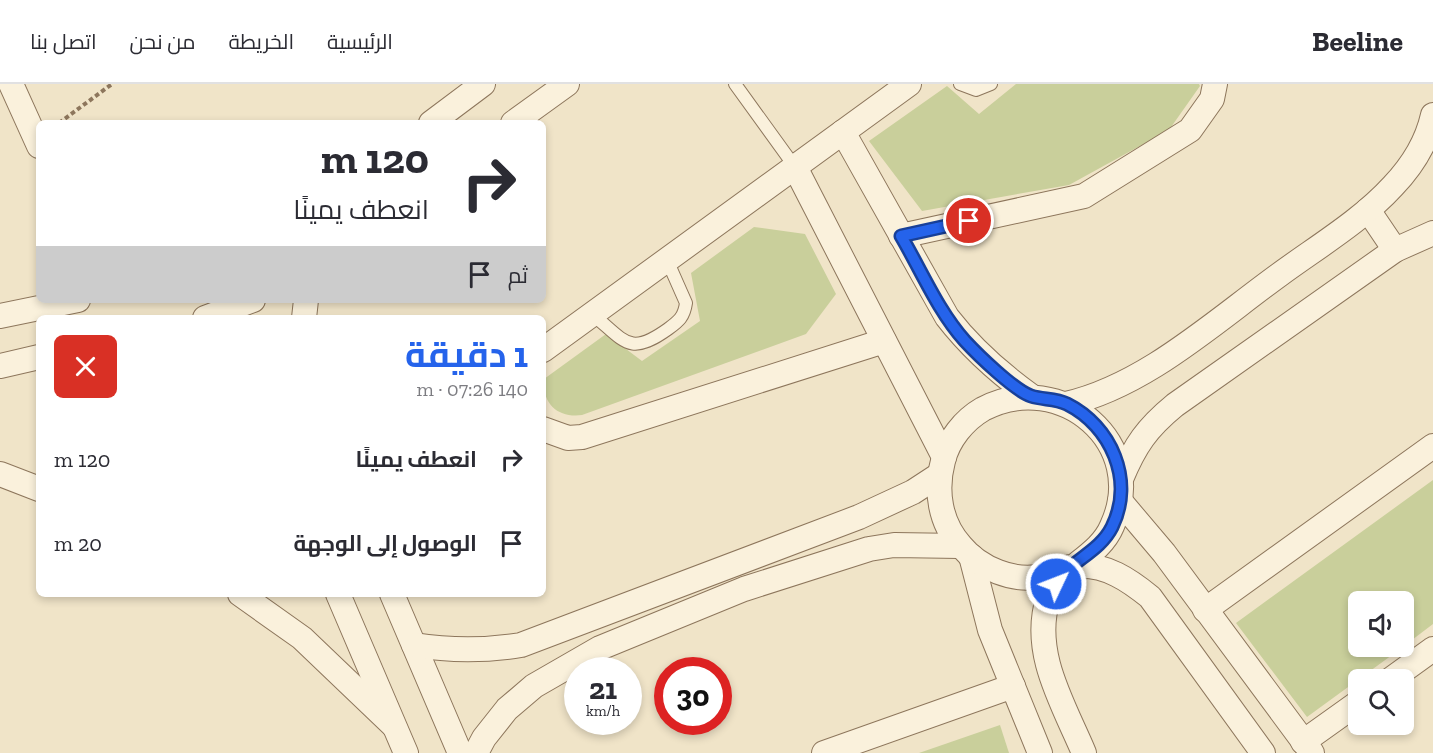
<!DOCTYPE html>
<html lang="ar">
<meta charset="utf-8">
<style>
:root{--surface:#fff;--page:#f7f7f7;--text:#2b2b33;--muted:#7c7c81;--line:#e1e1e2;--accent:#2563eb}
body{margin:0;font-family:"Zilla Slab",Cairo,serif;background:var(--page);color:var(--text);direction:rtl;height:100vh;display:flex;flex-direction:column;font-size:22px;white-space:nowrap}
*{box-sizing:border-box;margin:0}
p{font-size:20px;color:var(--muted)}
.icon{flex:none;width:33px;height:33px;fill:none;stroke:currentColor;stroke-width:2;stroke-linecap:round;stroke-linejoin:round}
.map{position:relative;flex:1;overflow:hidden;direction:ltr}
.details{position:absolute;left:36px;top:231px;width:510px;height:282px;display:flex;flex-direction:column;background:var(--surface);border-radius:9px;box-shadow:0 3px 9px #0003;direction:rtl}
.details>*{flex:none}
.guide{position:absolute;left:36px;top:36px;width:510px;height:183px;border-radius:9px;box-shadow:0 3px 9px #0003;direction:rtl;background:#fff;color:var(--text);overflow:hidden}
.tools{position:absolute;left:1348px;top:507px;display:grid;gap:12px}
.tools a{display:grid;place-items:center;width:66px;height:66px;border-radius:9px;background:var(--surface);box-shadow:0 3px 9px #0003;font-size:30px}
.speed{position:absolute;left:564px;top:573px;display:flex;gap:12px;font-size:30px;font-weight:700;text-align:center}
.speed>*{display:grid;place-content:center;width:78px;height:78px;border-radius:50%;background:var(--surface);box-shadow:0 3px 9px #0003;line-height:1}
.speed small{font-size:15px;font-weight:400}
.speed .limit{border:9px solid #d22;background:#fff;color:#111}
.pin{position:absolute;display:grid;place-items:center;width:51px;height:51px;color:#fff;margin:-26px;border:3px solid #fff;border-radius:50%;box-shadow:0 2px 6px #0007}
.me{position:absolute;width:66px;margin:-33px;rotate:47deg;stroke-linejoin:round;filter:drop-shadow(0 0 4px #0008)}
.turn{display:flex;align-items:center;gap:21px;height:126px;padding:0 18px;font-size:27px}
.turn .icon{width:78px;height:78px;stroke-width:2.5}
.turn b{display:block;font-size:42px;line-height:51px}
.then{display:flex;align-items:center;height:57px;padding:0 18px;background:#0003;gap:12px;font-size:22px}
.round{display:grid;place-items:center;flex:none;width:63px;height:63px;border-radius:9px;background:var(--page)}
.summary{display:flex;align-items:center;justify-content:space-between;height:102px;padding:0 18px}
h1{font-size:36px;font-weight:700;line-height:45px;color:var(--accent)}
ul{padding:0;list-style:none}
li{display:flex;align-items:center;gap:18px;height:84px;padding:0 18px}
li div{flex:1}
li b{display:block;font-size:22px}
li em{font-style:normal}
header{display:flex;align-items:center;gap:36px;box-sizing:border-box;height:84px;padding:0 30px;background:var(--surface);border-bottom:2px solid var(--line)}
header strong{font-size:28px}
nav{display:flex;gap:33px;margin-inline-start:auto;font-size:21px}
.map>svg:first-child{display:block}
.green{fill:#c9cf9b}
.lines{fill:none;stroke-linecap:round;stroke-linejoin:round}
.service-casing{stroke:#8d765c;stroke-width:14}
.minor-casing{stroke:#8d765c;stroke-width:26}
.path{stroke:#8d765c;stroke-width:4;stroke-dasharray:4.5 3;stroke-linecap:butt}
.service{stroke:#faf1dc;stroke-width:12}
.minor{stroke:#faf1dc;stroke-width:24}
.route-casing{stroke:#184099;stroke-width:15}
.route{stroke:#2563eb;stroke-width:10}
</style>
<header>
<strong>Beeline</strong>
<nav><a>الرئيسية</a><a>الخريطة</a><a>من نحن</a><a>اتصل بنا</a></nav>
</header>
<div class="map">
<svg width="1433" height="669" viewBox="0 0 1433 669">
<rect width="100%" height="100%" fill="#f0e4c8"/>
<g class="green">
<path d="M 1016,0 L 1199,0 L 1200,2 L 1169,46 L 1069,101 L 922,127 L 869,57 L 947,2 L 979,30 Z"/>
<path d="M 754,143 L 805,150 L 836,210 L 806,250 L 582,331 C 558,334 542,320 544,295 L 606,250 L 642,277 L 700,237 L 691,189 Z"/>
<path d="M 1433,396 L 1433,540 L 1404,562 L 1404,518 L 1359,518 L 1359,562 L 1403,563 L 1307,633 L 1236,539 Z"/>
<path d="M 1000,641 L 1009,669 L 919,669 Z"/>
</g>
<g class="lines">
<defs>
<g id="service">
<path d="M 735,0 L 795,83"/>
<path d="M 960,0 L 976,6 L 991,0"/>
<path d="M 592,230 C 625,257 629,273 668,245 C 679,237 684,233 686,219 L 667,176"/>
</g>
<g id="minor">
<path d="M 11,0 L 39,62"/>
<path d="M 431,39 L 483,0"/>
<path d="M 513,39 L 567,0"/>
<path d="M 843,48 L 947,233 C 971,264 999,289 1031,312"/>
<path d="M 795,83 L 944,373"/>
<path d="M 1368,126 L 1395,166"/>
<path d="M 901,152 L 1084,112 L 1190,46 L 1212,15 L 1215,0"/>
<path d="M 0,232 L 78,216"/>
<path d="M 205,234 L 253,216"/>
<path d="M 304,234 L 306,216"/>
<path d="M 543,266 L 909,0"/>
<path d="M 0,282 L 39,273"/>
<path d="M 1066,320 C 1145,302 1214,238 1279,191 C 1317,163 1361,137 1393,102 C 1412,82 1427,58 1433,31"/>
<path d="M 543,345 L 568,354 L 582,353 L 884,257"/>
<path d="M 0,390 L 39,405"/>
<path d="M 1121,395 C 1135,361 1147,344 1175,321 L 1395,166 L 1433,149"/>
<path d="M 1120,417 L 1164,469 L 1312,669"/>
<path d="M 971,472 L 990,546 L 1040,669"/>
<path d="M 1076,481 C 1090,470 1105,459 1112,442 C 1150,360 1061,284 983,325 C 964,336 948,356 943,377 C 935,407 940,439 961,462 C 979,484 1014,499 1043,492 C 1053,490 1067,482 1077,482 C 1106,480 1129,496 1150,513 L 1263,669"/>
<path d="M 1064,487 C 1058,496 1051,506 1048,515 C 1031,569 1064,621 1084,669"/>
<path d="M 240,510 L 302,554 L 393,641"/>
<path d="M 338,510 L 406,669"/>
<path d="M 392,510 L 460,669"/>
<path d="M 1205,526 L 1433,362"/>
<path d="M 414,561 C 452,567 484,567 521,561 L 859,433 L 913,408 L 939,391"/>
<path d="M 1390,596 L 1433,565"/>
<path d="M 1303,658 L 1359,618"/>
<path d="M 476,669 L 484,654 L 507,625 L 534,602 L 600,564 L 744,505 L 869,465 L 894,461 L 960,462"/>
<path d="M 824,669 L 1013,602"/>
</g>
</defs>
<use href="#service" class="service-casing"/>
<use href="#minor" class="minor-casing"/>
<path class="path" d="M 59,39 L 112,0"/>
<use href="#service" class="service"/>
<use href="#minor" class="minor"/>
</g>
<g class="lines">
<defs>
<path id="route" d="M 969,137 L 901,152 C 921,186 938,227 965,257 C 978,271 1014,306 1031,312 C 1043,316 1055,314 1067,320 C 1111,342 1135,396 1112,443 C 1099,469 1069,477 1056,500"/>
</defs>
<use href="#route" class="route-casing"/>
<use href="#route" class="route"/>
</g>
</svg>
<div class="tools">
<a><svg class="icon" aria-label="sound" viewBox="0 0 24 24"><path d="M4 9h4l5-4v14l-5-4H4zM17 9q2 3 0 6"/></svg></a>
<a><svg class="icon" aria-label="search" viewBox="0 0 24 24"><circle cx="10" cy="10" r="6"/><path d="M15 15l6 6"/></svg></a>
</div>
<div class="speed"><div>21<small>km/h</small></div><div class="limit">30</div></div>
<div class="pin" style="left:969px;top:137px;background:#d93025"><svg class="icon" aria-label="arrive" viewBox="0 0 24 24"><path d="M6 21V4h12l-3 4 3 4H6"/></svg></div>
<svg class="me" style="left:1056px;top:500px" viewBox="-20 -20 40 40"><circle r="17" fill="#2563eb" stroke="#fff" stroke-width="3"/><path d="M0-11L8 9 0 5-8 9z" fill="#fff"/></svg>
<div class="guide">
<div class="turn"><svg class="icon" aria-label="right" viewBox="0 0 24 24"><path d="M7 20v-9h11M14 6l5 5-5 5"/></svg><div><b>120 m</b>انعطف يمينًا</div></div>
<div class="then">ثم<svg class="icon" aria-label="arrive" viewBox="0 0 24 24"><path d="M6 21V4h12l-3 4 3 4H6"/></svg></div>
</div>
<section class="details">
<div class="summary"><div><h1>1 دقيقة</h1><p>140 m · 07:26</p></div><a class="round" style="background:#d93025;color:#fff"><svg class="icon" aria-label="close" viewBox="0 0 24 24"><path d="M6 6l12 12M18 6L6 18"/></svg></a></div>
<ul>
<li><svg class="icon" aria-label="right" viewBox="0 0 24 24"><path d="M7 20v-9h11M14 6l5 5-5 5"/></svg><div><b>انعطف يمينًا</b></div><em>120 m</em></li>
<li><svg class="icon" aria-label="arrive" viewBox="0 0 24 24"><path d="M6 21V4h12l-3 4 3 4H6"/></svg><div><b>الوصول إلى الوجهة</b></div><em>20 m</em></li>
</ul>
</section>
</div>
